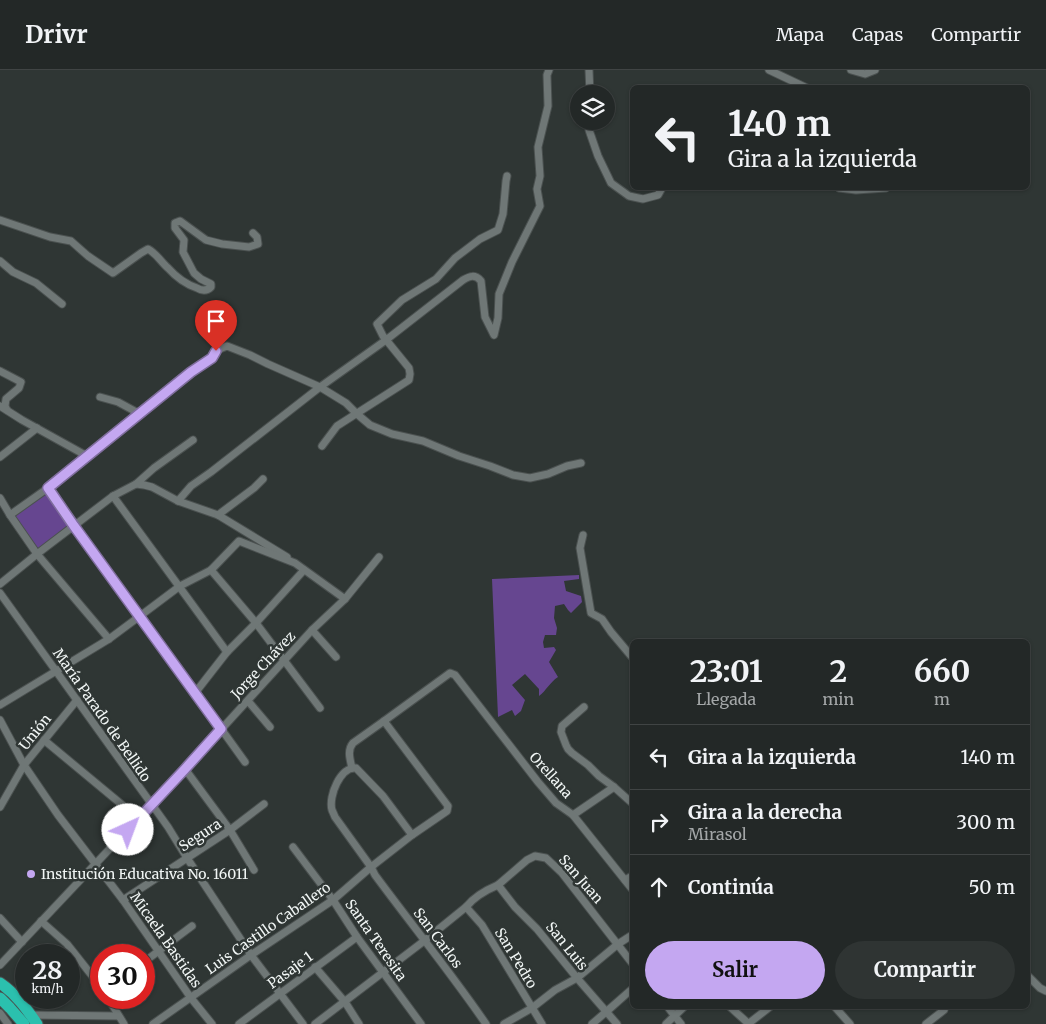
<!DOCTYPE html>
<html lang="es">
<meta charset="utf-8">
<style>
:root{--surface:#232827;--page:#2f3433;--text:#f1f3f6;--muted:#a3a6a7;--line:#404444;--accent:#c4a7f1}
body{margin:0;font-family:Merriweather,serif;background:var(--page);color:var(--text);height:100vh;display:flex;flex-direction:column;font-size:19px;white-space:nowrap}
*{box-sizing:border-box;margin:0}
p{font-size:16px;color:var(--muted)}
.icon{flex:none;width:28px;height:28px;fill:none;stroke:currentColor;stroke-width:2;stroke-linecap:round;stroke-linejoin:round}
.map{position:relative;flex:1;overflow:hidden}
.details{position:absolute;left:630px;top:569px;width:400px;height:370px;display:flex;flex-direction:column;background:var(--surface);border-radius:8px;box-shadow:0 1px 4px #0004,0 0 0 1px var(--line)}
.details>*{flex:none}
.top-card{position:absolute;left:630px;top:15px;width:400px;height:105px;border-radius:8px;box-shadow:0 1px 4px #0004,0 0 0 1px var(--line);background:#232827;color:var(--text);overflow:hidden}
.tools{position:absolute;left:570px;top:15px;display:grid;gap:10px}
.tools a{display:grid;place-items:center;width:45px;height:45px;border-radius:50%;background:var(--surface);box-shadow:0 1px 4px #0004,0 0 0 1px var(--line);font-size:25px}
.speed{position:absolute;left:15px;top:874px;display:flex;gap:10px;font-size:25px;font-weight:700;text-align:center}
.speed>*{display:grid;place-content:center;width:65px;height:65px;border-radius:50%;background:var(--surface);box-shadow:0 1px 4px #0004,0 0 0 1px var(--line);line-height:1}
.speed small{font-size:12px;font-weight:400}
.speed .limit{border:8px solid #d22;background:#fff;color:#111}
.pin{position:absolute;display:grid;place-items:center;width:42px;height:42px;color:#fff;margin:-51px -21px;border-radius:50% 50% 50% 0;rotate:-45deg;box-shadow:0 0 5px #0007}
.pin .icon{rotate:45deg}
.me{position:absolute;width:55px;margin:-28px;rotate:43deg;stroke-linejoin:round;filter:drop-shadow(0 0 4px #0008)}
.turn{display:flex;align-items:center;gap:18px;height:105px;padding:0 15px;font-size:22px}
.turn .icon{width:65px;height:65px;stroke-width:2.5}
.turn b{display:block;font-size:35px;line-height:42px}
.eta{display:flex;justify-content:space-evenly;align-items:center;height:85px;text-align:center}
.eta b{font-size:30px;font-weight:700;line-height:35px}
.cta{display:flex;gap:10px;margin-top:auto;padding:10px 15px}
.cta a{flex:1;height:58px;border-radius:30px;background:var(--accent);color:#111;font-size:20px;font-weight:700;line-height:58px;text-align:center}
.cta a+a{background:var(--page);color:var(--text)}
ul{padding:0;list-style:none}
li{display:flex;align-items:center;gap:15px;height:65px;padding:0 15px;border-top:1px solid var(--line)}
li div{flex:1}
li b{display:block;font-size:19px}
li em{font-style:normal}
header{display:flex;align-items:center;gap:30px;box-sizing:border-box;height:70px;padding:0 25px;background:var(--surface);border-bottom:1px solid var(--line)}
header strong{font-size:24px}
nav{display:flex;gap:28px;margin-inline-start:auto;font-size:18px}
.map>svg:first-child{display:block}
.green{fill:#664690}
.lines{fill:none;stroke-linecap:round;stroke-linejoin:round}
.minor-casing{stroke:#4b5150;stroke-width:9}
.trunk-casing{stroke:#4b5150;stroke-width:13}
.minor{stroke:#6f7776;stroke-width:7}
.trunk{stroke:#2bc0ae;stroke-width:11}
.route-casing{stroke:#7f6d9d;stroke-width:12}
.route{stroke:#c4a7f1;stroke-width:9}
.poi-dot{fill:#c4a7f1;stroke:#2f3634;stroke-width:2}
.labels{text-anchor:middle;stroke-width:5;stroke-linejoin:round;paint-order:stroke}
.street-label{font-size:14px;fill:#f1f6f5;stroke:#2f3634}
.poi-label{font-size:14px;fill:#f1f6f5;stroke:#2f3634;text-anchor:start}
</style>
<header>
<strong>Drivr</strong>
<nav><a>Mapa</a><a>Capas</a><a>Compartir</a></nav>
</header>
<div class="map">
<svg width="1046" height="954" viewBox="0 0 1046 954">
<rect width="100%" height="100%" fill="#2f3634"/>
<g class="green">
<path d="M 48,418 L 74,456 L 37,484 L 10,445 Z"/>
<path d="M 579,505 L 579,509 L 564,511 L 566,521 L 581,526 L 582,532 L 571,543 L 568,540 L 564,534 L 555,536 L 554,548 L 557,558 L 556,565 L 545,565 L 543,572 L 544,578 L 554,577 L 556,580 L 549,592 L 558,607 C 550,612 546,621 539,626 L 539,619 L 525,604 L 512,615 L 525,630 L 521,641 L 515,646 L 512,640 L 498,647 L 492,509 Z"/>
</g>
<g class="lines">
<defs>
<g id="minor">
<path d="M 589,0 L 590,24"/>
<path d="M 769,0 L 807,18"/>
<path d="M 851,0 L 865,4 L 875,0"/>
<path d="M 589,51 L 589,60 L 598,86 L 611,113 L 629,126 L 643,129 L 658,125 L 662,118"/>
<path d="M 839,118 L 856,120 L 886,118"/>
<path d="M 0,150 L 50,167 L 71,171 L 88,186 L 113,203 L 141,183 L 148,179 C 157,184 161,192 168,198 C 176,207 185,214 197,218 C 202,221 207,221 211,217 L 211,214 L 201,209 L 194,203 L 183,182 L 184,170 L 175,158 L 175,153 L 180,151 L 206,170 L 222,174 L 249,177 L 258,174 L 257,167 L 253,163"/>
<path d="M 0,191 L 13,202 L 36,213 L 62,234"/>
<path d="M 0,301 L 21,312 L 19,318 L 6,329 L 5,336 L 7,340"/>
<path d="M 100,327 L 118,332 L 140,344"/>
<path d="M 0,336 L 22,350 L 87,386"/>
<path d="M 193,370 L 154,398 L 136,414 L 144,415 L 152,417 L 178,431 L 218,445 L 287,487"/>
<path d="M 322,376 L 337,356 L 409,310 L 410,304 L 409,298 L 383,266 L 377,254 L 402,230 L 436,209 L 455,188 L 480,169 L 498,160 L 503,144 L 506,111 L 507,106"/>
<path d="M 0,387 L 37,358"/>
<path d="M 48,418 L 74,456 L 140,546 L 245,692"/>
<path d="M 113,426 L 227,582"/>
<path d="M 0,428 L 10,445 L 37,484 L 109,569"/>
<path d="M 178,431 L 191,416 L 211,402 L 320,317 L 386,270 L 463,210 C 470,206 475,204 481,211 L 485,247 L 494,265 L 498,248 L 499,224 L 512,192 L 540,136 L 537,119 L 540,106 L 538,77 L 548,36 L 547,5 L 549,0"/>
<path d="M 10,445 L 48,418 L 191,302 L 212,288 L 216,281 L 222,278 L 227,276 L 250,285 L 268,294 L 320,317 L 346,333 L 357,344 L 370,355 L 392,364 L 423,371 L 459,386 L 490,396 L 513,405 L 530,408 L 548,404 L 567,396 L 581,393"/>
<path d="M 218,445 L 254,418 L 263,409"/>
<path d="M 583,465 L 580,478 L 591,543 L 602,549 L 611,562 L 632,587"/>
<path d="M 211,500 L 256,553 L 320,638"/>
<path d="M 0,514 L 37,484 L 113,426 L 136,414"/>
<path d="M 0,523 L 168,757 L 187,788 L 251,885 L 303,954"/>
<path d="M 312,560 L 336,587"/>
<path d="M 195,623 L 227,582 L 256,553 L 304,500"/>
<path d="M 248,631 L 270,657"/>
<path d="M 0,635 L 109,569 L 140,546 L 180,516 L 211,500 L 239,471 L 295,493 L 345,529"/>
<path d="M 584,637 L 562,656 L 561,662 L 566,675 L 568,679 L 572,683 L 588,695 L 599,706 L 614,717 L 632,733"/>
<path d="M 0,650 L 24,695 L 58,745 L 123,830 L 191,928 L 212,954"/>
<path d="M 44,670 L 138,748"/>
<path d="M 352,698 C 350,689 347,680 353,673 L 384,651"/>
<path d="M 185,699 L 230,760 L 254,800"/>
<path d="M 0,737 L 24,695 L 77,630"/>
<path d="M 573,745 L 614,717"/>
<path d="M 412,765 L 383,726 L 356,698 C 341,696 328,726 332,740 C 332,740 335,747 335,747 L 371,797 L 375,805 C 412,855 451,903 486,954"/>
<path d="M 293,777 L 333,830 L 357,867 L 421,954"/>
<path d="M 625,810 L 632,806"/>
<path d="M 498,815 L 515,837 L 537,859 L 577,908 L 617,954"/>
<path d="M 123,830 L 230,760 L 264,734"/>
<path d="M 466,837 L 482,855 L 542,954"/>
<path d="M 0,848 L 22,872"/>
<path d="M 41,851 L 67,874 L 101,917"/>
<path d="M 144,892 L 192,856"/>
<path d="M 0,895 L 185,699 L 312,560 L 345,529 L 379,487"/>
<path d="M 315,897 L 345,932 L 359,954"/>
<path d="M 1028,906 L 1040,918 L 1046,921"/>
<path d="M 108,928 L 124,954"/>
<path d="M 667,936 L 681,954"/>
<path d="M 729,936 L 749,954"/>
<path d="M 834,936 L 850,954"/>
<path d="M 0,943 L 8,954"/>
<path d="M 31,945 L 118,946"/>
<path d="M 153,954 L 251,885 L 333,830 L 371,797 L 412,765 L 447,741 L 448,736 L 384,651 L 450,603 L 455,605 L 538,712 L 556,733 L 573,745 L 632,819"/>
<path d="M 239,954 L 357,867"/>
<path d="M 315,954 L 424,871 L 466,837 C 474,827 486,820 498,815 L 527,790 L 535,786 L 546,788 L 562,803 L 632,893"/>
<path d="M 504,954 L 532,938 L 555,920 L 577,908 L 618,874 L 632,865"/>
<path d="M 592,954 L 606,942 L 632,919"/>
<path d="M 666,954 L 685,936"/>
<path d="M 748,954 L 771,936"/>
<path d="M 926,954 L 944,940"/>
</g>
<g id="trunk">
<path d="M 0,913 C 16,924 26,938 37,954"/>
<path d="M 0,928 L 10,938 L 24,954"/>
</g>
</defs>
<use href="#minor" class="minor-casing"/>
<use href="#trunk" class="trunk-casing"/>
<use href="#minor" class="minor"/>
<use href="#trunk" class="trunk"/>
</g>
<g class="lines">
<defs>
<path id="route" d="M 128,760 L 185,699 L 221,659 L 74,456 L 48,418 L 191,302 L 212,288 L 216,281"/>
</defs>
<use href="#route" class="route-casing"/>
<use href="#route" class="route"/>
</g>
<circle class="poi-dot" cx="31" cy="804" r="5"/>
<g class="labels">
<g class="street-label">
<text transform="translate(263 595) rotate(-47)" y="5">Jorge Chávez</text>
<text transform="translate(102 645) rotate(55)" y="5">María Parado de Bellido</text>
<text transform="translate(35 662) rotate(-51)" y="5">Unión</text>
<text transform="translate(551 705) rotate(48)" y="5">Orellana</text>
<text transform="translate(200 765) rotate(-33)" y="5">Segura</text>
<text transform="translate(581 809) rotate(49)" y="5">San Juan</text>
<text transform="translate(268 858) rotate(-35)" y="5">Luis Castillo Caballero</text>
<text transform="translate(438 868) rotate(53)" y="5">San Carlos</text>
<text transform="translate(166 870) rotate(55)" y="5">Micaela Bastidas</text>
<text transform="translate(376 870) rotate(55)" y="5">Santa Teresita</text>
<text transform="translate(567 876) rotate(51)" y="5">San Luis</text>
<text transform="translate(516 888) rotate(59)" y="5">San Pedro</text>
<text transform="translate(290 900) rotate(-36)" y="5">Pasaje 1</text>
</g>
<g class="poi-label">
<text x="41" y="809">Institución Educativa No. 16011</text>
</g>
</g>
</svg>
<div class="tools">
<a><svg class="icon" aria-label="layers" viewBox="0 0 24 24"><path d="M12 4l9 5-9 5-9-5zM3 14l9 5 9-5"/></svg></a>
</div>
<div class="speed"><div>28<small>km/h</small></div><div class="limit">30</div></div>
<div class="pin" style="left:216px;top:281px;background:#d93025"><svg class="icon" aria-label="arrive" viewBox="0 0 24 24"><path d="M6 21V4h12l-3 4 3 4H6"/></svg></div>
<svg class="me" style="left:128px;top:760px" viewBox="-20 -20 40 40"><circle r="19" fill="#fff"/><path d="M0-13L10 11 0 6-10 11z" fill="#c4a7f1"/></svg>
<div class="top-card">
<div class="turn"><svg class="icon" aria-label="left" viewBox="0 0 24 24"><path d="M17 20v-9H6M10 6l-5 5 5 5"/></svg><div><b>140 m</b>Gira a la izquierda</div></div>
</div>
<section class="details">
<div class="eta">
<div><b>23:01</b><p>Llegada</p></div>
<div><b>2</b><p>min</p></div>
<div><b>660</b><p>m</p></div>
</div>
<ul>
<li><svg class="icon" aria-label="left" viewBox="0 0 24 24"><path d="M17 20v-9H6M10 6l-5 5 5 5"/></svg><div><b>Gira a la izquierda</b></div><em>140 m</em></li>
<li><svg class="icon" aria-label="right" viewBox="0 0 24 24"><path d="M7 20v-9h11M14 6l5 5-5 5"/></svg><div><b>Gira a la derecha</b><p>Mirasol</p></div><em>300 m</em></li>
<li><svg class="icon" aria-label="ahead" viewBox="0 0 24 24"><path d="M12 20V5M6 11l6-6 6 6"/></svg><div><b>Continúa</b></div><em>50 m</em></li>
</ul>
<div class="cta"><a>Salir</a><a>Compartir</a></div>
</section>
</div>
